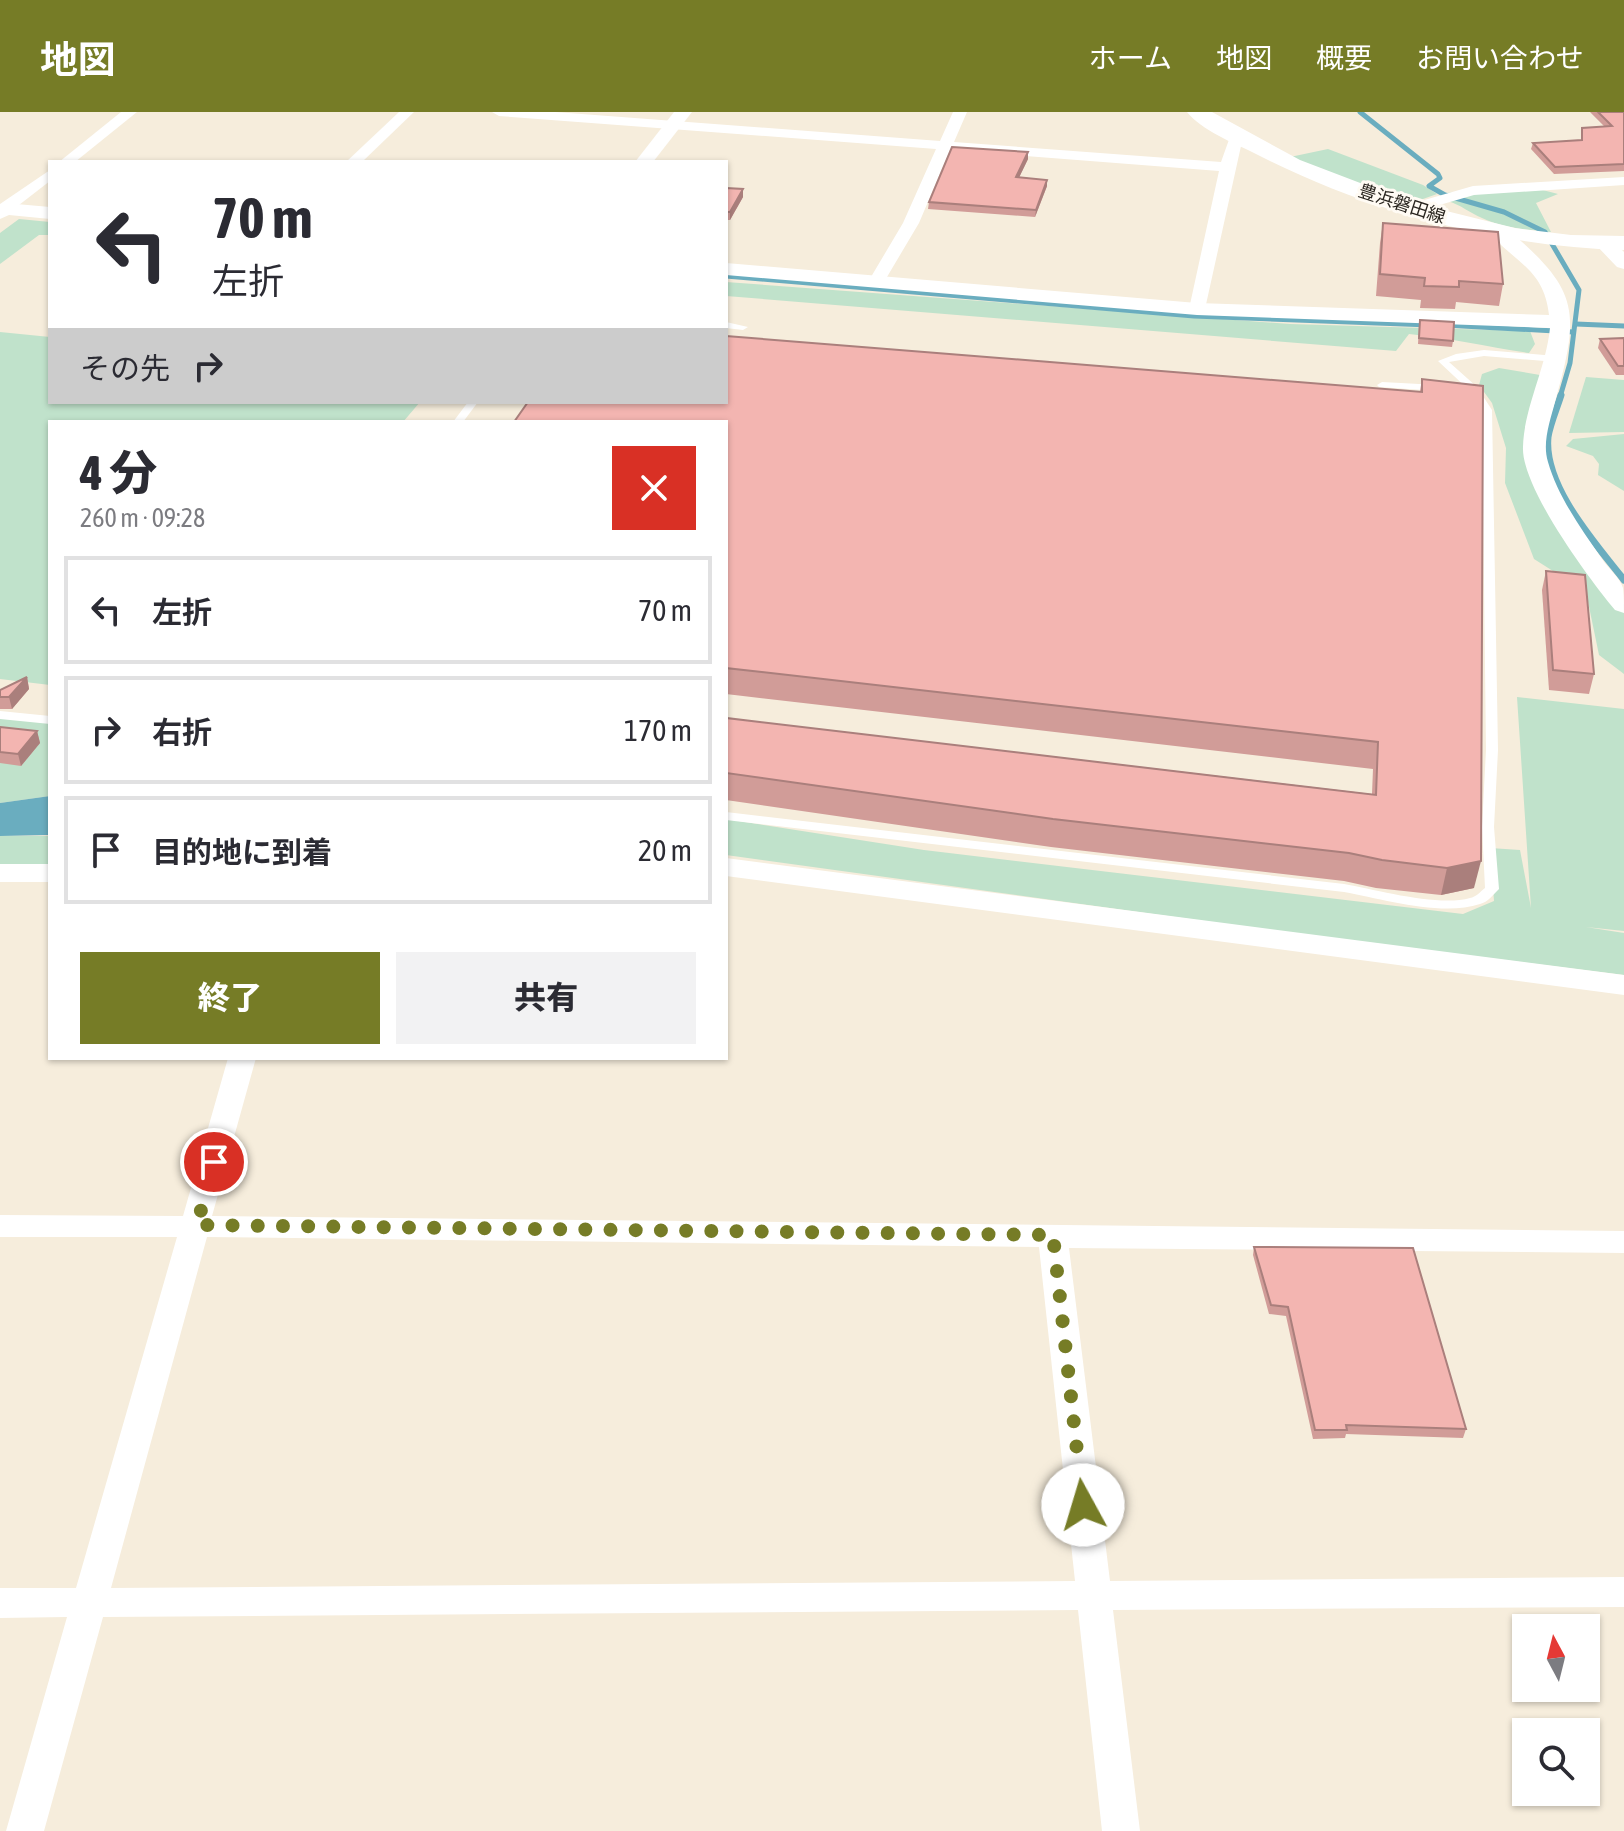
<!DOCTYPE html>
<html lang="ja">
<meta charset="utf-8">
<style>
:root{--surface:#fff;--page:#f2f2f3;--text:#2b2b33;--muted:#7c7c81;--line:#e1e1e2;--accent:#767c26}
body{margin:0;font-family:"Asap Condensed","Noto Sans JP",sans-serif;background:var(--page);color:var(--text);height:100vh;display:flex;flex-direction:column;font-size:30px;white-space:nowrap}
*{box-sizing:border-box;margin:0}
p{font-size:26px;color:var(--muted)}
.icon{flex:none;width:44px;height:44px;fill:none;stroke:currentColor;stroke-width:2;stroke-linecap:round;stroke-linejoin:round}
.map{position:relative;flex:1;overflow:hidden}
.details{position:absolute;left:48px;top:308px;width:680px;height:640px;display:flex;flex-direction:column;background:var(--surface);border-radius:0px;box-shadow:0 2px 6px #0004}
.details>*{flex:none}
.guide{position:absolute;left:48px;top:48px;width:680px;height:244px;border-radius:0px;box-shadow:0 2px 6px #0004;background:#fff;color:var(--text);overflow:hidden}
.needle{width:52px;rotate:353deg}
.buttons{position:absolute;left:1512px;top:1502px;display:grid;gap:16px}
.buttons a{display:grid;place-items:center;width:88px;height:88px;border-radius:0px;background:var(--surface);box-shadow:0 2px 6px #0004;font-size:40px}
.pin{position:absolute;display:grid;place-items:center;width:68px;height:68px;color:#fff;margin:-34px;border:4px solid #fff;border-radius:50%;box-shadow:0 2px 8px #0007}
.me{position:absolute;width:88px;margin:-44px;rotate:354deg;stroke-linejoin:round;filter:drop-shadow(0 0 6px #0008)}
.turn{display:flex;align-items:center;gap:28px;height:168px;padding:0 32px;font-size:36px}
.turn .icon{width:104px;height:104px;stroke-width:2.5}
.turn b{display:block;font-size:56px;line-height:68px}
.then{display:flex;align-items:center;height:76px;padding:0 32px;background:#0003;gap:16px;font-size:30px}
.round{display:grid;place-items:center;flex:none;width:84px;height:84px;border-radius:0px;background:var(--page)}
.summary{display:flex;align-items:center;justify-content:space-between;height:136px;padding:0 32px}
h1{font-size:48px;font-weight:800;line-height:60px}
.cta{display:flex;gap:16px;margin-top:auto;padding:16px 32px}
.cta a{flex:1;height:92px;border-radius:0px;background:var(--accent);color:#fff;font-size:32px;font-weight:800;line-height:92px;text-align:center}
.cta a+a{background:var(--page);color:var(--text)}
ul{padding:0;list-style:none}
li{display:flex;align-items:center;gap:24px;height:108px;margin:0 16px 12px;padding:0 16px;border:4px solid var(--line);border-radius:0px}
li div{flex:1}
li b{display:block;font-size:30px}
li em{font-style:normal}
header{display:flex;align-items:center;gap:48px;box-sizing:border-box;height:112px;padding:0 40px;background:var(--accent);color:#fff}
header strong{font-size:38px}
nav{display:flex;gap:44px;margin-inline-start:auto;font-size:28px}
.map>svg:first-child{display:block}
.green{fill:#c0e2cb}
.water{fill:#6aadbf}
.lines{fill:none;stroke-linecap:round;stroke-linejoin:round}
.stream-far1{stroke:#6aadbf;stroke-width:5}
.stream{stroke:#6aadbf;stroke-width:7}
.service{fill:#fff;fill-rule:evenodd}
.minor{fill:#fff;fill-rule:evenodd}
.tertiary{fill:#fff;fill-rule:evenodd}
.secondary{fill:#fff;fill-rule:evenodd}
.wall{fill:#d19c98}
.shaded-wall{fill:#aa7f7c}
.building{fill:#f3b5b1;stroke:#aa7f7c;stroke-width:2}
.route{stroke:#767c26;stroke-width:14;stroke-dasharray:0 25.2}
.labels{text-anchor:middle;stroke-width:6;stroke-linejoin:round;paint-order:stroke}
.far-street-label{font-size:18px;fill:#29251f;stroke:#fffbf4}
</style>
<header>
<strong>地図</strong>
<nav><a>ホーム</a><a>地図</a><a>概要</a><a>お問い合わせ</a></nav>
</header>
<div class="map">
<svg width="1624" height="1719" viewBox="0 0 1624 1719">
<rect width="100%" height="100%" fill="#f6eddc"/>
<g class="green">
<path d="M 1328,37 L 1423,73 L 1437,82 L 1409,92 L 1290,45 Z"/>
<path d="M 1493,77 L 1539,77 L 1558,82 L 1536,91 L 1551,120 C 1529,118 1503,116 1482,106 C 1470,101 1461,93 1448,89 L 1446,81 Z"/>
<path d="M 19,107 L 50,110 L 50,123 L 39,123 L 0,152 L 0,121 Z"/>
<path d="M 726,170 L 1290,212 L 1530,219 L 1535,232 L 1529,241 C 1488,235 1450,226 1409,222 L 1396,239 L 726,184 Z"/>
<path d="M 0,220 L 50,225 L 50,290 L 420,290 L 403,310 L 50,310 L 50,573 L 0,567 Z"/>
<path d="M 1499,256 L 1540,263 L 1535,342 L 1624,493 L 1624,562 L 1599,543 L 1586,480 L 1534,447 L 1505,371 L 1506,336 L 1492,291 L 1479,273 L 1482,262 Z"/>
<path d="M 1586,265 L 1624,268 L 1624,320 L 1569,321 Z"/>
<path d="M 1624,322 L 1624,379 L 1598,363 L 1599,352 L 1593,344 L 1566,334 L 1573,327 Z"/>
<path d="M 1517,585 L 1624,597 L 1624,819 L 1586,815 L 1624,821 L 1624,863 L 1305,823 L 726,743 L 726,707 L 924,738 L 1463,802 L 1494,789 L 1490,736 L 1520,738 L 1531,796 Z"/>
<path d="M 0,602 L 50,607 L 50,684 L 0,691 Z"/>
<rect x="0" y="724" width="50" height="31"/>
</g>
<path class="water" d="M 50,684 L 50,723 L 0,724 L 0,691 Z"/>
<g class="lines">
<g class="stream-far1">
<path d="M 1360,0 L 1438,62 L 1440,66 L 1429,74 L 1445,83 L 1504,100 L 1545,120 L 1579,178 L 1570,251 L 1560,285"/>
<path d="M 726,164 L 1194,204 L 1430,213"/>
<path d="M 1576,212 L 1624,214"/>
<path d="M 1444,213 L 1573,220"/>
</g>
<path class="stream" d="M 1561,283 C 1557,296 1550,312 1548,325 C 1543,374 1596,432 1624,468"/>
<g class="service">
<path d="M 726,210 L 748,215 L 743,218 L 726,216 Z"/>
<path d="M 1484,238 L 1556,244 L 1561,247 L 1556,250 L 1484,244 L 1449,250 L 1477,275 L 1492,298 L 1498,638 L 1494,715 L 1499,777 C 1493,783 1488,790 1480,792 C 1442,805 1383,787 1344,780 L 726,708 L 726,700 L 1344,772 C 1377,778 1439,795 1470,786 C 1476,785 1480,780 1485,776 L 1482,715 L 1486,638 L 1482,298 L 1470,279 L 1438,249 L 1456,242 Z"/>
<path d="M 1382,270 L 1438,273 L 1443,276 L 1438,279 L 1379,275 L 1377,273 Z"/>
<path d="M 468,290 L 478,290 L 463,310 L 453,310 Z"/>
<path d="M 0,599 L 50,604 L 50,612 L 0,607 Z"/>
</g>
<g class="minor">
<path d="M 121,0 L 137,0 L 75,50 L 59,50 Z"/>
<path d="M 399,0 L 414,0 L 362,50 L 346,50 Z"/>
<path d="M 492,0 L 555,0 L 940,29 L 953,0 L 967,0 L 954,30 L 1221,50 L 1231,22 L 1241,22 L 1243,25 L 1205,197 L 1197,202 L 1189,197 L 1219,59 L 950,38 L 919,111 L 884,170 L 876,175 L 868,170 L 903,111 L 936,37 L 499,4 Z"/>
<path d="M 50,58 L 50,69 L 10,100 L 0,102 L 0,92 Z"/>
<path d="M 1624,65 L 1624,73 L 1474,83 L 1412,101 L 1404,96 L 1407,93 L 1473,74 Z"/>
<path d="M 228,946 L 256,946 L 212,1104 L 1624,1119 L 1624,1141 L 1069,1136 L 1110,1469 L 1624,1465 L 1624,1495 L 1113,1498 L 1140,1719 L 1102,1719 L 1078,1498 L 103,1505 L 44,1719 L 6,1719 L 67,1505 L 0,1506 L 0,1476 L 76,1476 L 177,1125 L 0,1125 L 0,1103 L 183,1104 ZM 207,1125 L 1039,1135 L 1075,1469 L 111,1476 Z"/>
</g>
<g class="tertiary">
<path d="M 674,0 L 692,0 L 653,50 L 635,50 Z"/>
<path d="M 5,91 L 50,95 L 50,107 L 9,103 L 0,107 L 0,93 Z"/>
<path d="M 1498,113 L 1505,115 C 1579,178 1581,197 1555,290 C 1550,309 1542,331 1548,350 C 1558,385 1582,418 1602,447 C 1608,456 1620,466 1623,476 C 1624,483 1624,494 1624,501 L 1615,498 C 1589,467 1521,375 1523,335 C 1524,295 1546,257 1550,216 L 1197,203 L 726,163 L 726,151 L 1197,191 L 1549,203 C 1544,156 1514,151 1488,119 Z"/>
<path d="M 1605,126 L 1612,128 L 1624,140 L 1624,157 L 1617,155 L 1595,132 Z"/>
<path d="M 726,746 L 1624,863 L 1624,883 L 726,764 Z"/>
<rect x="0" y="752" width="50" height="18"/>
</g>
<path class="secondary" d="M 1187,0 L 1212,0 L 1300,48 L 1410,90 L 1515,116 L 1571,123 L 1624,124 L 1624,138 C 1494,134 1370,100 1254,41 C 1234,31 1201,18 1187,0 Z"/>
</g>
<g class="wall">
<path d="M 1590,0 L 1624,0 L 1624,59 L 1554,62 L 1531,37 L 1533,31 L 1581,28 L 1582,16 L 1605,15 Z"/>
<path d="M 1028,40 L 1028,47 L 1019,65 L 1047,68 L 1047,74 L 1035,105 L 928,97 L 929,90 Z"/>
<path d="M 726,76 L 743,85 L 730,108 L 726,108 Z"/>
<path d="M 1383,111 L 1503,172 L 1499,194 L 1456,190 L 1455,197 L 1420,196 L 1421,188 L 1376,184 L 1380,131 Z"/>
<path d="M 1419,214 L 1453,229 L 1452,235 L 1418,232 Z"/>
<path d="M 1624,226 L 1624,263 L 1616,263 L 1598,236 L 1600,227 Z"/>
<path d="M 1422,267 L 1474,776 L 1441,783 L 1376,776 L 1344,769 L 1051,735 L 726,688 L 726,606 L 1372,682 L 1373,657 L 726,582 L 726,310 L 1420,279 Z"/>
<path d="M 1546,459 L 1594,562 L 1589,582 L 1549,578 L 1542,478 Z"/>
<path d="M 27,565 L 29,577 L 12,597 L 0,597 L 0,578 Z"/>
<path d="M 0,615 L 37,619 L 40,631 L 21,654 L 0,651 Z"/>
<path d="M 1254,1135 L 1466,1317 L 1463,1326 L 1346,1322 L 1345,1326 L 1313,1327 L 1286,1204 L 1269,1202 L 1253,1143 Z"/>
</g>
<g class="shaded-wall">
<path d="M 1028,40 L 1028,47 L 1016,72 L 1016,65 Z"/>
<path d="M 1047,68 L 1047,74 L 1035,105 L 1036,98 Z"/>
<path d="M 743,77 L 743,85 L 730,108 L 730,100 Z"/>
<path d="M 27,565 L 29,577 L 12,597 L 9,585 Z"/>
<path d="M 37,619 L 40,631 L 21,654 L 18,642 Z"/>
<path d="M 1481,749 L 1474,776 L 1441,783 L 1447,756 Z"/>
</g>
<g class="building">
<path d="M 1598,0 L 1624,0 L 1624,52 L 1555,55 L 1533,31 L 1582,28 L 1582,16 L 1612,14 Z"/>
<path d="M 952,35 L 1028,40 L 1016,65 L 1047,68 L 1036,98 L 929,90 Z"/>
<path d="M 726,76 L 743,77 L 730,100 L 726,100 Z"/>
<path d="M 1383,111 L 1498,120 L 1503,172 L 1459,169 L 1459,175 L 1424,174 L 1425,166 L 1380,162 Z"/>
<path d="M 1420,208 L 1454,210 L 1453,229 L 1419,226 Z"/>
<path d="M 726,224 L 1422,280 L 1422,267 L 1483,274 L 1481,749 L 1447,756 L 1382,748 L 1349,741 L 1053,707 L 726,661 L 726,606 L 1376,683 L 1378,630 L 726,556 L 726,310 L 514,310 L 528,290 L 726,290 Z"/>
<path d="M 1624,226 L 1624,254 L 1618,254 L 1600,227 Z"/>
<path d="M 1546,459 L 1585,463 L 1594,562 L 1553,558 Z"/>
<path d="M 27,565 L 9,585 L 0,585 L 0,578 Z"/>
<path d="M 0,615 L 37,619 L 18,642 L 0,640 Z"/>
<path d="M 1254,1135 L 1413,1136 L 1466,1317 L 1346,1313 L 1347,1318 L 1315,1318 L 1288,1195 L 1271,1193 Z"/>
</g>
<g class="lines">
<path class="route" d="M 214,1050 L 197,1113 L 1053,1123 L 1083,1393"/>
</g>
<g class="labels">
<g class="far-street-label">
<text transform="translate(1402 92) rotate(18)" y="6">豊浜磐田線</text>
</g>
</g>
</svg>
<div class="buttons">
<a><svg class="needle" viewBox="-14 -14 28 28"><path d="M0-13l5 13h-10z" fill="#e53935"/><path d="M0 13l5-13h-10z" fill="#7c7c81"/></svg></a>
<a><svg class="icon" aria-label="search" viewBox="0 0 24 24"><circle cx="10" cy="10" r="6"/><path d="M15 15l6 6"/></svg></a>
</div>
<div class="pin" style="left:214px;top:1050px;background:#d93025"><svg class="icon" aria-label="arrive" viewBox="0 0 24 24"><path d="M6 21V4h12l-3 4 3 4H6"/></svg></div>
<svg class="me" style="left:1083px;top:1393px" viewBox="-20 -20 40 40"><circle r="19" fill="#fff"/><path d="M0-13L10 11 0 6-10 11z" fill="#767c26"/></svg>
<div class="guide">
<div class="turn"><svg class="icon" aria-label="left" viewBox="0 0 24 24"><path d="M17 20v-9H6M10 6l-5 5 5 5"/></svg><div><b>70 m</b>左折</div></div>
<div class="then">その先<svg class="icon" aria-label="right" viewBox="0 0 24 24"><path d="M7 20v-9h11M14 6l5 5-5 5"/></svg></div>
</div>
<section class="details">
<div class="summary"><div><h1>4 分</h1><p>260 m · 09:28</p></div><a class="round" style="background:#d93025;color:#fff"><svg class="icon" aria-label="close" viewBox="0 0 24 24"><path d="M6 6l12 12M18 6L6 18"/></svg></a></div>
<ul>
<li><svg class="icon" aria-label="left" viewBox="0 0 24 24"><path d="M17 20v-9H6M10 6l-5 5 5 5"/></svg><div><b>左折</b></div><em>70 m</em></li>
<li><svg class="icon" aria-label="right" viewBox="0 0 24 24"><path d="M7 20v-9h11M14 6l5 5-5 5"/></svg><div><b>右折</b></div><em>170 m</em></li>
<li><svg class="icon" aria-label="arrive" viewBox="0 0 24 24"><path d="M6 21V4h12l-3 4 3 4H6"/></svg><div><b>目的地に到着</b></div><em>20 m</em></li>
</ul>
<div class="cta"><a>終了</a><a>共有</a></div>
</section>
</div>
